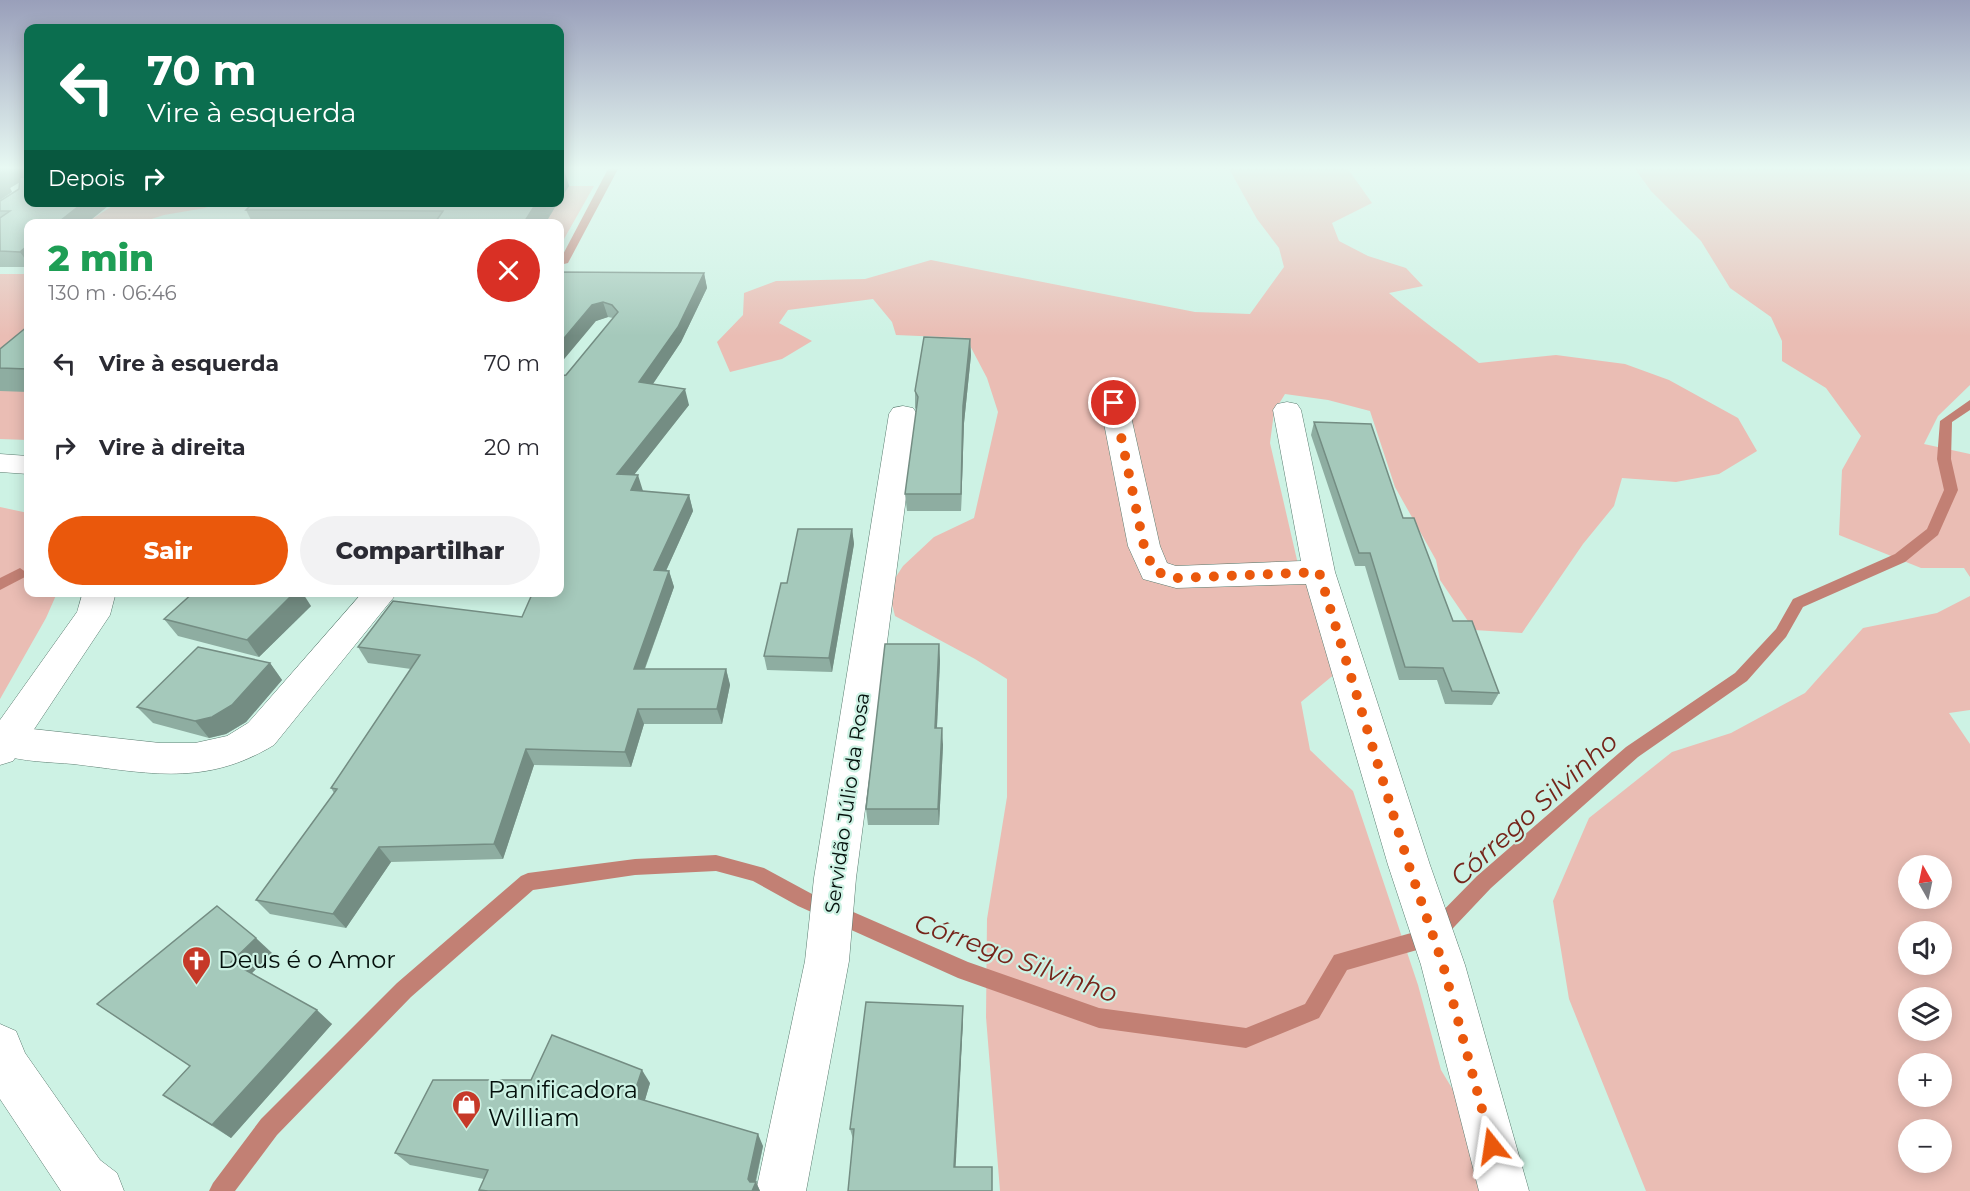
<!DOCTYPE html>
<html lang="pt">
<meta charset="utf-8">
<style>
:root{--surface:#fff;--page:#f2f2f3;--text:#2b2b33;--muted:#7c7c81;--accent:#ea580c}
body{margin:0;font-family:Montserrat,sans-serif;background:var(--page);color:var(--text);height:100vh;display:flex;flex-direction:column;font-size:22px;white-space:nowrap}
*{box-sizing:border-box;margin:0}
p{font-size:20px;color:var(--muted)}
.icon{flex:none;width:33px;height:33px;fill:none;stroke:currentColor;stroke-width:2;stroke-linecap:round;stroke-linejoin:round}
.map{position:relative;flex:1;overflow:hidden}
.side{position:absolute;left:24px;top:219px;width:540px;height:378px;display:flex;flex-direction:column;background:var(--surface);border-radius:12px;box-shadow:0 3px 15px #0003}
.side>*{flex:none}
.hud{position:absolute;left:24px;top:24px;width:540px;height:183px;border-radius:12px;box-shadow:0 3px 15px #0003;background:#0b6e4f;color:#fff;overflow:hidden}
.needle{width:39px;rotate:351deg}
.fabs{position:absolute;left:1898px;top:855px;display:grid;gap:12px}
.fabs a{display:grid;place-items:center;width:54px;height:54px;border-radius:50%;background:var(--surface);box-shadow:0 3px 15px #0003;font-size:30px}
.pin{position:absolute;display:grid;place-items:center;width:51px;height:51px;color:#fff;margin:-26px;border:3px solid #fff;border-radius:50%;box-shadow:0 2px 6px #0007}
.me{position:absolute;width:66px;margin:-33px;rotate:345deg;stroke-linejoin:round;filter:drop-shadow(0 0 4px #0008)}
.turn{display:flex;align-items:center;gap:21px;height:126px;padding:0 24px;font-size:27px}
.turn .icon{width:78px;height:78px;stroke-width:2.5}
.turn b{display:block;font-size:42px;line-height:51px}
.then{display:flex;align-items:center;height:57px;padding:0 24px;background:#0003;gap:12px;font-size:22px}
.round{display:grid;place-items:center;flex:none;width:63px;height:63px;border-radius:32px;background:var(--page)}
.overview{display:flex;align-items:center;justify-content:space-between;height:102px;padding:0 24px}
h1{font-size:36px;font-weight:800;line-height:45px;color:#1e9e55}
.cta{display:flex;gap:12px;margin-top:auto;padding:12px 24px}
.cta a{flex:1;height:69px;border-radius:36px;background:var(--accent);color:#fff;font-size:24px;font-weight:800;line-height:69px;text-align:center}
.cta a+a{background:var(--page);color:var(--text)}
ul{padding:0;list-style:none}
li{display:flex;align-items:center;gap:18px;height:84px;padding:0 24px}
li div{flex:1}
li b{display:block;font-size:22px}
li em{font-style:normal}
.map>svg:first-child{display:block}
.green{fill:#eabdb4;fill-rule:evenodd}
.lines{fill:none;stroke-linecap:round;stroke-linejoin:round}
.stream{fill:#c28074;fill-rule:evenodd}
.street-casing{stroke:#5b7c70;stroke-width:1}
.secondary-casing{stroke:#5b7c70;stroke-width:1}
.street{fill:#fff;fill-rule:evenodd}
.secondary{fill:#fff;fill-rule:evenodd}
.wall{fill:#8eada1}
.shaded-wall{fill:#748d83}
.building{fill:#a5c9bb;stroke:#748d83;stroke-width:1.5}
.route{stroke:#ea580c;stroke-width:10;stroke-dasharray:0 18}
.labels{text-anchor:middle;stroke-width:4.5;stroke-linejoin:round;paint-order:stroke}
.street-label{font-size:20px;fill:#04100c;stroke:#cdf2e4}
.near-poi-label{font-size:24px;fill:#04100c;stroke:#cdf2e4;text-anchor:start}
.near-water-label{font-size:26px;font-style:italic;fill:#75241a;stroke:#cdf2e4}
</style>
<div class="map">
<svg width="1970" height="1191" viewBox="0 0 1970 1191">
<rect width="100%" height="100%" fill="#cdf2e4"/>
<g class="green">
<path d="M 1229,169 L 1348,169 L 1372,203 L 1332,223 L 1339,241 L 1368,256 L 1406,268 L 1423,286 L 1389,293 C 1418,318 1449,339 1479,363 L 1556,355 L 1625,364 L 1669,380 L 1738,418 L 1757,451 L 1719,474 L 1676,482 L 1622,478 L 1614,506 L 1583,544 L 1522,633 L 1474,630 L 1440,580 L 1436,560 L 1395,487 L 1370,411 L 1328,400 L 1285,394 L 1274,412 L 1270,443 L 1297,560 L 1342,668 L 1301,702 L 1310,750 L 1353,791 L 1418,985 L 1441,1070 L 1514,1191 L 1000,1191 L 986,1017 L 987,919 L 1007,797 L 1007,679 L 975,659 L 895,616 L 888,589 L 903,566 L 934,537 L 974,518 L 998,412 L 987,378 L 966,338 L 896,335 L 892,322 L 873,299 L 788,310 L 779,323 L 812,341 L 782,359 L 730,372 L 717,342 L 743,315 L 744,293 L 776,281 L 865,279 L 931,260 L 1195,312 L 1250,314 L 1284,267 L 1279,248 L 1257,219 Z"/>
<path d="M 1635,169 L 1970,169 L 1970,385 L 1938,416 L 1924,444 L 1970,454 L 1970,577 L 1964,568 L 1921,568 L 1839,535 L 1842,470 L 1861,436 L 1826,388 L 1782,361 L 1782,341 L 1771,317 L 1730,288 L 1701,241 L 1651,191 Z"/>
<path d="M 560,186 L 594,186 L 560,246 L 560,224 L 267,224 L 288,203 L 560,202 Z"/>
<path d="M 117,203 L 216,203 L 205,208 L 164,215 L 139,223 L 11,222 L 89,221 Z"/>
<path d="M 0,274 L 28,274 L 28,440 L 0,439 Z"/>
<path d="M 0,507 L 28,513 L 28,592 L 57,593 L 46,618 L 0,699 Z"/>
<path d="M 1970,596 L 1970,710 L 1949,713 L 1970,744 L 1970,1191 L 1646,1191 L 1569,999 L 1553,901 L 1589,818 L 1672,752 L 1731,733 L 1805,693 L 1863,628 L 1937,613 ZM 1908,866 L 1941,866 L 1941,898 L 1908,898 ZM 1908,932 L 1941,932 L 1941,964 L 1908,964 ZM 1908,998 L 1941,998 L 1941,1030 L 1908,1030 ZM 1908,1064 L 1941,1064 L 1941,1096 L 1908,1096 ZM 1908,1130 L 1941,1130 L 1941,1162 L 1908,1162 Z"/>
</g>
<g class="lines">
<g class="stream">
<path d="M 608,169 L 618,169 L 568,263 L 560,265 L 560,260 Z"/>
<path d="M 1970,400 L 1970,410 L 1952,422 L 1951,459 L 1958,490 L 1938,535 L 1905,562 L 1803,607 L 1786,637 L 1747,681 L 1638,757 L 1491,888 L 1438,944 L 1347,970 L 1319,1018 L 1246,1048 L 1099,1028 L 958,978 L 798,906 L 753,881 L 716,871 L 635,875 L 533,890 L 411,997 L 277,1135 L 235,1191 L 209,1191 L 213,1183 L 261,1119 L 397,983 L 521,876 L 528,873 L 635,859 L 716,855 L 764,868 L 812,894 L 968,962 L 1099,1008 L 1246,1028 L 1305,1004 L 1334,955 L 1425,929 L 1477,876 L 1626,747 L 1735,673 L 1776,629 L 1793,599 L 1895,554 L 1927,529 L 1944,490 L 1937,459 L 1940,421 Z"/>
<path d="M 20,568 L 27,573 L 25,577 L 0,590 L 0,578 Z"/>
</g>
<defs>
<g id="street">
<path d="M 1114,395 L 1124,397 L 1128,403 L 1160,546 L 1167,563 L 1176,566 L 1301,561 L 1273,410 L 1277,404 L 1287,402 L 1297,404 L 1301,410 L 1335,572 L 1430,865 L 1465,965 L 1529,1191 L 1479,1191 L 1421,965 L 1388,865 L 1306,584 L 1176,588 L 1143,579 L 1128,546 L 1100,403 L 1104,397 Z"/>
<path d="M 903,406 L 913,408 L 917,414 L 856,878 L 849,961 L 806,1191 L 756,1191 L 805,961 L 814,878 L 889,414 L 893,408 Z"/>
<path d="M 363,592 L 398,592 L 274,745 C 205,787 149,773 73,764 C 50,762 22,762 0,754 L 0,728 L 5,726 L 160,743 L 195,743 L 227,736 L 248,723 Z"/>
</g>
<g id="secondary">
<path d="M 0,454 L 28,456 L 28,474 L 0,472 Z"/>
<path d="M 83,592 L 116,592 L 110,615 L 13,761 L 0,765 L 0,720 L 77,612 Z"/>
<path d="M 0,1024 L 16,1031 L 25,1053 L 100,1160 L 117,1173 L 124,1191 L 61,1191 L 0,1099 Z"/>
</g>
</defs>
<use href="#street" class="street-casing"/>
<use href="#secondary" class="secondary-casing"/>
<use href="#street" class="street"/>
<use href="#secondary" class="secondary"/>
</g>
<g class="wall">
<path d="M 0,169 L 28,169 L 28,177 L 27,178 L 28,267 L 0,267 L 0,201 L 19,189 L 20,182 L 10,188 L 12,192 L 0,200 Z"/>
<path d="M 558,202 L 545,224 L 253,224 L 246,210 Z"/>
<path d="M 560,272 L 704,273 L 707,288 L 681,342 L 653,384 L 689,405 L 634,475 L 643,491 L 689,495 L 693,511 L 666,571 L 669,571 L 674,587 L 645,669 L 726,669 L 730,685 L 722,724 L 644,724 L 631,767 L 534,765 L 503,859 L 391,862 L 346,928 L 270,914 L 256,900 L 334,793 L 331,788 L 411,669 L 368,663 L 358,647 L 522,617 L 560,592 L 566,375 L 613,318 L 608,317 L 596,321 Z"/>
<path d="M 28,326 L 28,392 L 0,391 L 0,349 Z"/>
<path d="M 970,339 L 971,355 L 964,423 L 961,511 L 907,511 L 905,494 L 917,410 L 915,408 L 915,391 Z"/>
<path d="M 1314,422 L 1403,518 L 1453,621 L 1499,693 L 1492,705 L 1445,704 L 1437,680 L 1399,680 L 1365,566 L 1355,566 L 1311,435 Z"/>
<path d="M 852,529 L 854,544 L 832,672 L 767,670 L 764,656 L 787,583 Z"/>
<path d="M 311,606 L 259,657 L 178,636 L 164,619 Z"/>
<path d="M 939,644 L 940,661 L 937,728 L 943,745 L 939,825 L 868,825 L 866,809 Z"/>
<path d="M 270,663 L 282,680 L 246,722 L 226,734 L 209,738 L 153,723 L 137,707 Z"/>
<path d="M 272,953 L 251,974 L 332,1024 L 231,1138 L 163,1095 L 190,1066 L 97,1004 Z"/>
<path d="M 963,1006 L 963,1020 L 955,1167 L 992,1191 L 853,1139 L 850,1129 Z"/>
<path d="M 650,1083 L 645,1100 L 763,1146 L 756,1182 L 760,1191 L 480,1191 L 479,1190 L 484,1179 L 410,1165 L 395,1153 Z"/>
</g>
<g class="shaded-wall">
<path d="M 6,169 L 28,169 L 28,177 L 10,188 L 12,192 L 0,200 L 0,173 Z"/>
<path d="M 560,169 L 564,169 L 569,186 L 560,200 Z"/>
<path d="M 84,202 L 113,202 L 86,224 L 56,224 Z"/>
<path d="M 537,202 L 558,202 L 545,224 L 523,224 Z"/>
<path d="M 28,245 L 28,263 L 20,252 Z"/>
<path d="M 704,273 L 707,288 L 681,342 L 644,397 L 639,382 Z"/>
<path d="M 603,302 L 608,317 L 596,321 L 560,364 L 560,343 L 592,305 Z"/>
<path d="M 970,339 L 971,355 L 964,423 L 961,511 L 963,406 Z"/>
<path d="M 685,389 L 689,405 L 622,490 L 617,474 Z"/>
<path d="M 638,475 L 643,491 L 631,490 Z"/>
<path d="M 689,495 L 693,511 L 659,586 L 654,570 Z"/>
<path d="M 852,529 L 854,544 L 832,672 L 829,658 Z"/>
<path d="M 669,571 L 674,587 L 639,684 L 634,669 Z"/>
<path d="M 295,592 L 302,592 L 311,606 L 259,657 L 247,640 Z"/>
<path d="M 939,644 L 940,661 L 936,745 L 935,728 Z"/>
<path d="M 270,663 L 282,680 L 246,722 L 226,734 L 209,738 L 195,721 Z"/>
<path d="M 726,669 L 730,685 L 722,724 L 717,709 Z"/>
<path d="M 638,709 L 644,724 L 631,767 L 625,752 Z"/>
<path d="M 942,728 L 943,745 L 939,825 L 938,809 Z"/>
<path d="M 526,749 L 534,765 L 503,859 L 494,844 Z"/>
<path d="M 379,847 L 391,862 L 346,928 L 333,914 Z"/>
<path d="M 256,938 L 272,953 L 248,977 L 231,962 Z"/>
<path d="M 963,1006 L 963,1020 L 955,1179 L 954,1167 Z"/>
<path d="M 317,1010 L 332,1024 L 231,1138 L 212,1125 Z"/>
<path d="M 642,1070 L 650,1083 L 642,1110 L 633,1097 Z"/>
<path d="M 758,1134 L 763,1146 L 755,1183 L 756,1182 L 760,1191 L 752,1191 L 748,1179 Z"/>
</g>
<g class="building">
<path d="M 0,169 L 6,169 L 0,173 Z"/>
<path d="M 20,177 L 28,178 L 28,202 L 84,202 L 56,224 L 28,224 L 28,245 L 20,252 L 0,251 L 0,218 L 10,211 L 0,211 L 0,201 L 19,189 Z"/>
<path d="M 254,202 L 537,202 L 523,224 L 434,224 L 443,211 L 246,210 Z"/>
<path d="M 560,272 L 704,273 L 678,327 L 639,382 L 685,389 L 617,474 L 638,475 L 631,490 L 689,495 L 654,570 L 669,571 L 634,669 L 726,669 L 717,709 L 638,709 L 625,752 L 526,749 L 494,844 L 379,847 L 333,914 L 256,900 L 337,789 L 331,788 L 420,655 L 358,647 L 393,601 L 522,617 L 533,592 L 560,592 L 560,376 L 566,375 L 618,312 L 612,305 L 603,302 L 592,305 L 560,343 Z"/>
<path d="M 28,326 L 28,369 L 0,368 L 0,349 Z"/>
<path d="M 924,337 L 970,339 L 963,406 L 961,494 L 905,494 L 918,397 L 915,391 Z"/>
<path d="M 1314,422 L 1371,424 L 1403,518 L 1414,518 L 1453,621 L 1472,621 L 1499,693 L 1452,691 L 1443,668 L 1405,667 L 1370,553 L 1359,553 Z"/>
<path d="M 798,529 L 852,529 L 829,658 L 764,656 L 781,583 L 787,583 Z"/>
<path d="M 194,592 L 295,592 L 247,640 L 164,619 Z"/>
<path d="M 885,644 L 939,644 L 935,728 L 942,728 L 938,809 L 866,809 Z"/>
<path d="M 198,647 L 270,663 L 232,705 L 212,717 L 195,721 L 137,707 Z"/>
<path d="M 217,906 L 256,938 L 231,962 L 317,1010 L 212,1125 L 163,1095 L 190,1066 L 97,1004 Z"/>
<path d="M 866,1002 L 963,1006 L 954,1167 L 992,1167 L 992,1191 L 848,1191 L 854,1129 L 850,1129 Z"/>
<path d="M 552,1035 L 642,1070 L 633,1097 L 758,1134 L 748,1179 L 750,1182 L 756,1182 L 752,1191 L 488,1191 L 479,1190 L 488,1170 L 395,1153 L 433,1080 L 531,1080 Z"/>
</g>
<linearGradient id="sky" x2="0" y2="1"><stop stop-color="#999fba"/><stop offset="0.5" stop-color="#e8f9f3"/><stop offset="1" stop-color="#e8f9f3" stop-opacity="0"/></linearGradient>
<rect width="1970" height="336" fill="url(#sky)"/>
<g class="lines">
<path class="route" d="M 1114,403 L 1144,546 L 1154,571 L 1176,578 L 1319,572 L 1409,866 L 1443,965 L 1492,1146"/>
</g>
<defs>
<symbol id="church-pin" viewBox="-11 -11 22 30"><path d="M0 17L-7.5 6A9.5 9.5 0 1 1 7.5 6Z" fill="#c63928" stroke="#cdf2e4"/><path d="M-1.2-6h2.4v3.5h3.3v2.4h-3.3V6h-2.4V-.1h-3.3v-2.4h3.3Z" fill="#fff"/></symbol>
<symbol id="shop-pin" viewBox="-11 -11 22 30"><path d="M0 17L-7.5 6A9.5 9.5 0 1 1 7.5 6Z" fill="#c63928" stroke="#cdf2e4"/><path d="M-5-2.5h2.3a2.7 3.5 0 0 1 5.4 0H5L5.5 6h-11ZM-1.5-2.5h3a1.5 2.3 0 0 0-3 0Z" fill="#fff"/></symbol>
</defs>
<g fill-rule="evenodd">
<use href="#church-pin" x="180" y="944" width="33" height="45"/>
<use href="#shop-pin" x="450" y="1088" width="33" height="45"/>
</g>
<g class="labels">
<g class="street-label">
<text transform="translate(847 803) rotate(-82)" y="7">Servidão Júlio da Rosa</text>
</g>
<g class="near-poi-label">
<text x="218" y="968">Deus é o Amor</text>
<text x="488" y="1098">Panificadora<tspan x="488" dy="28">William</tspan></text>
</g>
<g class="near-water-label">
<text transform="translate(1534 809) rotate(-42)" y="9">Córrego Silvinho</text>
<text transform="translate(1016 958) rotate(20)" y="9">Córrego Silvinho</text>
</g>
</g>
</svg>
<div class="fabs">
<a><svg class="needle" viewBox="-14 -14 28 28"><path d="M0-13l5 13h-10z" fill="#e53935"/><path d="M0 13l5-13h-10z" fill="#7c7c81"/></svg></a>
<a><svg class="icon" aria-label="sound" viewBox="0 0 24 24"><path d="M4 9h4l5-4v14l-5-4H4zM17 9q2 3 0 6"/></svg></a>
<a><svg class="icon" aria-label="layers" viewBox="0 0 24 24"><path d="M12 4l9 5-9 5-9-5zM3 14l9 5 9-5"/></svg></a>
<a>+</a>
<a>−</a>
</div>
<div class="pin" style="left:1114px;top:403px;background:#d93025"><svg class="icon" aria-label="arrive" viewBox="0 0 24 24"><path d="M6 21V4h12l-3 4 3 4H6"/></svg></div>
<svg class="me" style="left:1492px;top:1146px" viewBox="-20 -20 40 40"><path d="M0-17L14 15 0 8-14 15z" fill="#ea580c" stroke="#fff" stroke-width="4"/></svg>
<div class="hud">
<div class="turn"><svg class="icon" aria-label="left" viewBox="0 0 24 24"><path d="M17 20v-9H6M10 6l-5 5 5 5"/></svg><div><b>70 m</b>Vire à esquerda</div></div>
<div class="then">Depois<svg class="icon" aria-label="right" viewBox="0 0 24 24"><path d="M7 20v-9h11M14 6l5 5-5 5"/></svg></div>
</div>
<section class="side">
<div class="overview"><div><h1>2 min</h1><p>130 m · 06:46</p></div><a class="round" style="background:#d93025;color:#fff"><svg class="icon" aria-label="close" viewBox="0 0 24 24"><path d="M6 6l12 12M18 6L6 18"/></svg></a></div>
<ul>
<li><svg class="icon" aria-label="left" viewBox="0 0 24 24"><path d="M17 20v-9H6M10 6l-5 5 5 5"/></svg><div><b>Vire à esquerda</b></div><em>70 m</em></li>
<li><svg class="icon" aria-label="right" viewBox="0 0 24 24"><path d="M7 20v-9h11M14 6l5 5-5 5"/></svg><div><b>Vire à direita</b></div><em>20 m</em></li>
</ul>
<div class="cta"><a>Sair</a><a>Compartilhar</a></div>
</section>
</div>
